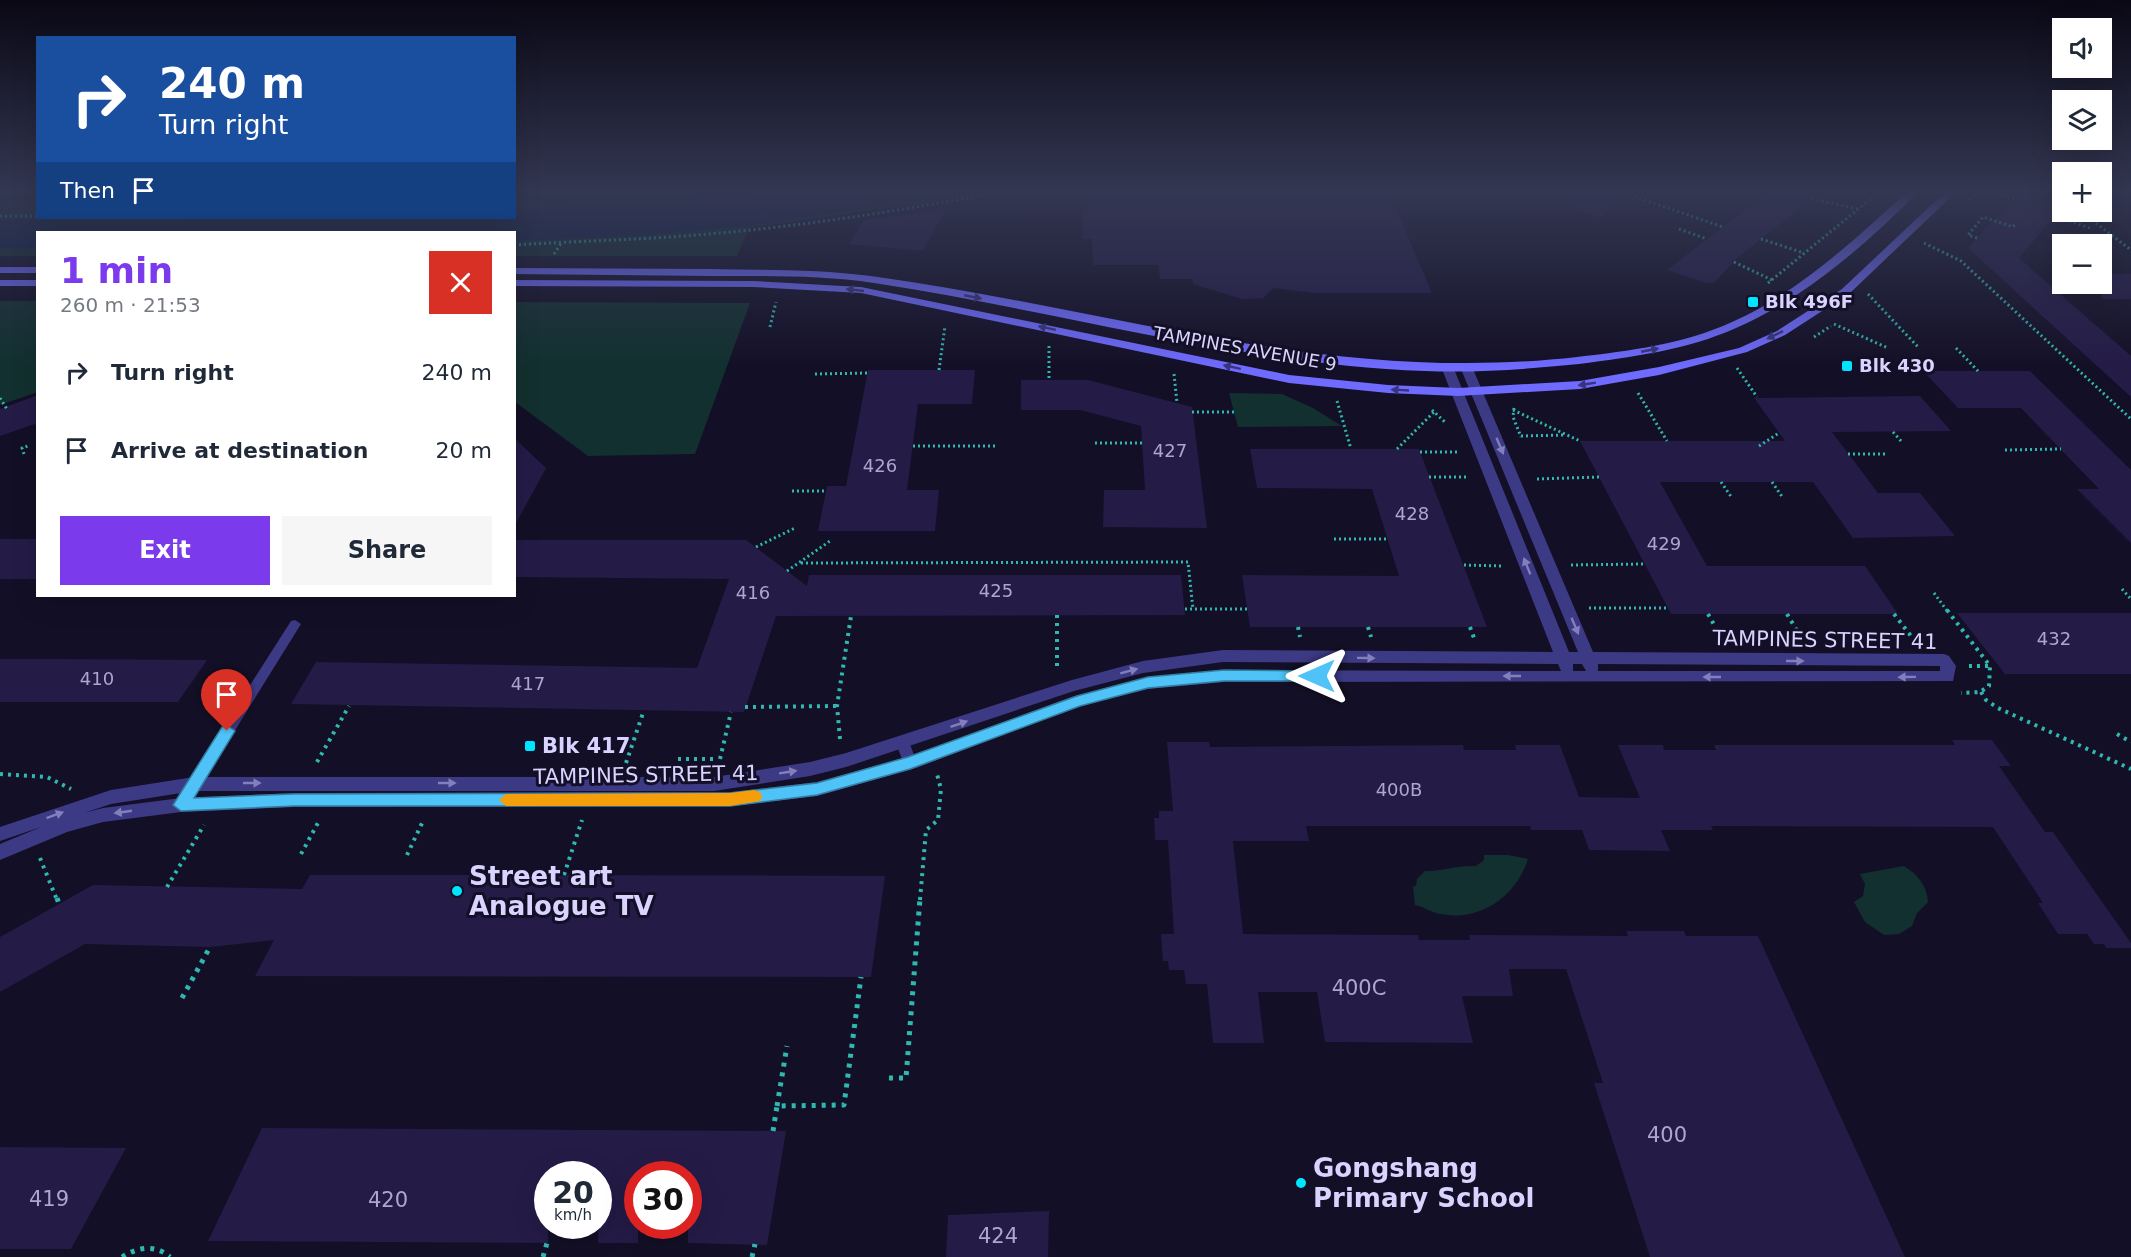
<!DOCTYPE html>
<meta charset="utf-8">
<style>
:root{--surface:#fff;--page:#f6f6f7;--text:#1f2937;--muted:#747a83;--accent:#7c3aed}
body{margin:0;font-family:"DejaVu Sans",sans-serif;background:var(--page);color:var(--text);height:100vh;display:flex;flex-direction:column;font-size:22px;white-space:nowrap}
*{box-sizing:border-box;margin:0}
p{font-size:20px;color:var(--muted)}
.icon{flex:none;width:33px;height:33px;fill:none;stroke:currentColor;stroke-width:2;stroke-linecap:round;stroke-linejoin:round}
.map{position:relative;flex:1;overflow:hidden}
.side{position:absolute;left:36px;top:231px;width:480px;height:366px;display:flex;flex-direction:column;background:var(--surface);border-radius:0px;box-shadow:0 6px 24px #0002}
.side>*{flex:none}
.top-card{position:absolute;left:36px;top:36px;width:480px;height:183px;border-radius:0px;box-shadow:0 6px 24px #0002;background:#1a4fa0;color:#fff;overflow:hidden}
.tools{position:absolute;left:2052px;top:18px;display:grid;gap:12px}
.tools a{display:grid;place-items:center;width:60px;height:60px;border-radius:0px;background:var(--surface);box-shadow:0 6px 24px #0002;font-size:30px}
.speed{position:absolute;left:534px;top:1161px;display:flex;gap:12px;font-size:30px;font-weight:700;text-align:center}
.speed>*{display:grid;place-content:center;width:78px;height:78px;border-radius:50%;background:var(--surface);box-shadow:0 6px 24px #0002;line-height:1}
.speed small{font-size:15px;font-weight:400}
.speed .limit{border:9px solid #d22;background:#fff;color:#111}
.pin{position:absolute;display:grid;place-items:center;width:51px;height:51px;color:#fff;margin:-62px -26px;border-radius:50% 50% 50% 0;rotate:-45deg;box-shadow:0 0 6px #0007}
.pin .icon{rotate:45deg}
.me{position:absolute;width:66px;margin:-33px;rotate:270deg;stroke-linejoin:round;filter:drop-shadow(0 0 4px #0008)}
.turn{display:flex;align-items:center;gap:21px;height:126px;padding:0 24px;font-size:27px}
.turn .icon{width:78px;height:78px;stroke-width:2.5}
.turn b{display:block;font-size:42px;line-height:51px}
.then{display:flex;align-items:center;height:57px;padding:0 24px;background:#0003;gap:12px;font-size:22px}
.round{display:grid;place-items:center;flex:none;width:63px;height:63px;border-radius:0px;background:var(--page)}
.headline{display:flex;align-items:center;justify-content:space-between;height:102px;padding:0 24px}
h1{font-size:36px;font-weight:600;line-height:45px;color:var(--accent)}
.primary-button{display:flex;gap:12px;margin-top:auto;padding:12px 24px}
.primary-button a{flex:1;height:69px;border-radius:0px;background:var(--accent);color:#fff;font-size:24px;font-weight:600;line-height:69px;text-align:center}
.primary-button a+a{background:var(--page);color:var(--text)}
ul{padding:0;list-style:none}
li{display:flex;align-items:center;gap:18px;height:78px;padding:0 24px}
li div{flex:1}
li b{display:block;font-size:22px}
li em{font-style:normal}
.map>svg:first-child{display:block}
.green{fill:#12302f}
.water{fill:#0a1f44}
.building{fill:#241b47}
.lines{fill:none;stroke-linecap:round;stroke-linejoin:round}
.path-far2{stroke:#2fb8b0;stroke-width:3;stroke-dasharray:2 3;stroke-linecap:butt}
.path-far1{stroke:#2fb8b0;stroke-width:4;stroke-dasharray:3 5;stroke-linecap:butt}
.path{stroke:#2fb8b0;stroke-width:5;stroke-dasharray:4 6;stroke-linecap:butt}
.service{fill:#3d3a85;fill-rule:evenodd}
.minor{fill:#3d3a85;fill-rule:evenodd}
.secondary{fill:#6f6bff;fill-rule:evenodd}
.oneway{fill:#38347d}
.oneway2{fill:#837fbc}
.route{fill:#4fc3f7;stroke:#337fa1;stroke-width:1.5}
.slow{fill:#f59e0b}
.poi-dot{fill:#00e5ff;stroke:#130f26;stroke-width:2}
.labels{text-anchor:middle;stroke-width:6;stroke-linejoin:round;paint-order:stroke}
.far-poi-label{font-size:18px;font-weight:bold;fill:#d9d4ff;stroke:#130f26;text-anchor:start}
.far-street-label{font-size:18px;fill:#d9d4ff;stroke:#130f26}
.number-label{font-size:18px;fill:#aca6d1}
.street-label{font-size:21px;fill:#d9d4ff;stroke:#130f26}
.poi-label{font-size:21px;font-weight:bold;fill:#d9d4ff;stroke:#130f26;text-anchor:start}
.near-number-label{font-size:21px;fill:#aca6d1}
.near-poi-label{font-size:26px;font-weight:bold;fill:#d9d4ff;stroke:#130f26;text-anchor:start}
</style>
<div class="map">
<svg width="2131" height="1257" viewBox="0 0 2131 1257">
<rect width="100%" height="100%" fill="#130f26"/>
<g class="green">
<path d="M 0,192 L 37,192 L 38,218 L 514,218 L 515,192 L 997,192 L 749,228 L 737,256 L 515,256 L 514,232 L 38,232 L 37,256 L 0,256 Z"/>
<path d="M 0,301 L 37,301 L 38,392 L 0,405 Z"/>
<path d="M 515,302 L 750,303 L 695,454 L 588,456 L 515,402 Z"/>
<path d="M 1229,393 L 1282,394 L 1313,408 L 1342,426 L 1238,427 Z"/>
<path d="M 1484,855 L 1508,855 L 1528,859 C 1517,895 1481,922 1441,914 C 1432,913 1425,907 1415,905 L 1413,886 L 1416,886 L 1417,879 L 1425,871 C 1444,871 1458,865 1476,866 L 1484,860 Z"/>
<path d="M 1904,866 C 1917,874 1927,885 1928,902 L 1917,913 L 1912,926 L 1899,934 L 1884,935 L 1865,922 L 1854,902 L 1863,896 L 1865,884 L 1860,874 Z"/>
</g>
<path class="water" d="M 760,192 L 967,192 L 763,224 L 650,235 L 515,241 L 514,232 L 38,232 L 37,248 L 0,248 L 0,220 L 514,218 L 515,210 L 675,201 Z"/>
<g class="building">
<path d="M 1081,192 L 1389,192 L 1432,293 L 1315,293 L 1273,288 L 1263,298 L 1242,299 L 1193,284 L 1192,279 L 1160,279 L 1158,265 L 1093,265 L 1092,239 L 1083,239 Z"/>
<path d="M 1540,192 L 1634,192 L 1599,217 L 1539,196 Z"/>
<path d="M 1768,192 L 1821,192 L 1738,257 L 1714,283 L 1706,283 L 1667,270 Z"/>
<path d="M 2015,197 L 2062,197 L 2062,207 L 2019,258 L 2131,356 L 2131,397 L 1968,248 Z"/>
<path d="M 945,210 L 923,251 L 849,244 L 864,220 Z"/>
<rect x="2102" y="274" width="29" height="25"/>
<path d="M 868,370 L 975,370 L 972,404 L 918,404 L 907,490 L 939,490 L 935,531 L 818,531 L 827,486 L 846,486 Z"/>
<path d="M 1923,371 L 2030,371 L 2131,470 L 2131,543 L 2077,489 L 2099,489 L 2021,408 L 1958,408 Z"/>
<path d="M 1021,380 L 1088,380 L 1192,407 L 1207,528 L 1103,527 L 1104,490 L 1145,490 L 1141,426 L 1080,410 L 1021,410 Z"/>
<path d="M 38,395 L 38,423 L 0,436 L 0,409 Z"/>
<path d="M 1920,396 L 1951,431 L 1832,432 L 1878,493 L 1920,493 L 1955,536 L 1853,538 L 1813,482 L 1660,482 L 1707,566 L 1865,566 L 1898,614 L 1671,614 L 1580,441 L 1785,441 L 1754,398 Z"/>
<path d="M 514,438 L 546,468 L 514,527 Z"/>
<path d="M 1250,449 L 1419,449 L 1487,627 L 1250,627 L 1242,575 L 1399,576 L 1372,489 L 1257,488 Z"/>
<rect x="0" y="539" width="38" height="40"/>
<path d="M 514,540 L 746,540 L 807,586 L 809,575 L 1181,575 L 1185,615 L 776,616 L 744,712 L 291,704 L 316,662 L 697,668 L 729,579 L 514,577 Z"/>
<path d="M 1957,613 L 2131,613 L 2131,674 L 2005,674 Z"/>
<path d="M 0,659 L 63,659 L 207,660 L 178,702 L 0,702 Z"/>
<path d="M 1952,740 L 1992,740 L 2011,766 L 1999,766 L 2045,832 L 2053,832 L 2131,943 L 2131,948 L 2106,948 L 2104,944 L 2094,944 L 2087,934 L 2058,934 L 2038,903 L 2043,903 L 1993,827 L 1711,826 L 1713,830 L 1661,830 L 1670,851 L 1589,850 L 1582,830 L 1531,830 L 1530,826 L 1306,826 L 1309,841 L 1233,841 L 1243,934 L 1418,935 L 1419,940 L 1470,940 L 1469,935 L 1628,936 L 1626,931 L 1684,931 L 1686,936 L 1758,936 L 1905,1257 L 1650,1257 L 1594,1083 L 1603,1083 L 1566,969 L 1509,969 L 1513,996 L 1462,996 L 1473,1043 L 1325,1042 L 1317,992 L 1258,992 L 1264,1043 L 1213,1043 L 1207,984 L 1186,984 L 1184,970 L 1169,970 L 1168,961 L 1163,961 L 1161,934 L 1174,934 L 1168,840 L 1155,840 L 1154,818 L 1159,818 L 1159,811 L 1173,811 L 1167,742 L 1209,742 L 1210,747 L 1463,745 L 1464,750 L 1516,750 L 1515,745 L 1560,745 L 1579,797 L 1640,798 L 1618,745 L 1663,745 L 1664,750 L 1716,750 L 1714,745 L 1955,745 Z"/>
<path d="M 310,875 L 564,875 L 885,876 L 871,977 L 255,976 L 274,940 L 210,947 L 85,944 L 0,992 L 0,937 L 93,885 L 302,889 Z"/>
<path d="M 262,1128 L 602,1130 L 786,1131 L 767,1245 L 688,1243 L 688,1174 L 638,1174 L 638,1243 L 598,1243 L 598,1174 L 548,1174 L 548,1243 L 208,1241 Z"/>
<path d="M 0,1147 L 126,1148 L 71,1249 L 0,1249 Z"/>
<path d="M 1049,1211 L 1048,1257 L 946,1257 L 948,1215 Z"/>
</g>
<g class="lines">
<g class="path-far2">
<path d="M 1860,192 L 1873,197"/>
<path d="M 1993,192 L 2014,199"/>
<path d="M 1630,195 L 1723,227"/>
<path d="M 1812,199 L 1858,209"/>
<path d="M 1969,200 L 1977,192"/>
<path d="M 2084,214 L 2131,250"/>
<path d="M 0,216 L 38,216"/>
<path d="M 2055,216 L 2093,229"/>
<path d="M 1679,229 L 1707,239"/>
<path d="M 1977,238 L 1968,235 L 1983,217 L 2013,227 L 2015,224"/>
<path d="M 1761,239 L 1804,253"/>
<path d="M 1924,243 L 1961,261 L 2131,419"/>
<path d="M 514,245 C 575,241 636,240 696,235 C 798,227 899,211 999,192"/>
<path d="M 554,254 L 562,242"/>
<path d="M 1734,262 L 1772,280"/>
<path d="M 1768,283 L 1879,192"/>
<path d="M 1868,294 L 1919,348"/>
<path d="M 1834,324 L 1888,348"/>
<path d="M 770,327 L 776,302"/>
<path d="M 1814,337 L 1831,326"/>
<path d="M 1049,346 L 1049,380"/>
<path d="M 1956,348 L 1978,371"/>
<path d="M 1737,368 L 1757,397"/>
<path d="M 1906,368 L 1927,368 L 1929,371"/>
<path d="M 939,370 L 945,326"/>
<path d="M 815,374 L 867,373"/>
<path d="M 1174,374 L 1177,403"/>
<path d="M 1638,393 L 1667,441"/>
<path d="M 0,398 L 7,409"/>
<path d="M 1337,401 L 1351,449"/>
<path d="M 1514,408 L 1513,417 L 1521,437"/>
<path d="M 1432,410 L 1446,423"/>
<path d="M 1513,410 L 1580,441"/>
<path d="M 1192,412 L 1234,412"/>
<path d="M 1893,432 L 1902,442"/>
<path d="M 1521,436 L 1565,435"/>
<path d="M 1095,443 L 1142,443"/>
<path d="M 913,446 L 995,446"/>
<path d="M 1759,446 L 1779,433"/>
<path d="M 1397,449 L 1434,412"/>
<path d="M 2005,450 L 2061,449"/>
<path d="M 1420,452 L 1457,452"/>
<path d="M 24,454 L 22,448 L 28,446"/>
<path d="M 1848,454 L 1886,454"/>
<path d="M 1429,477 L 1468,477"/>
<path d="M 1537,479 L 1599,477"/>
<path d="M 1721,482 L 1732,498"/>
<path d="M 1772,482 L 1783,498"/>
<path d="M 792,491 L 826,491"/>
<path d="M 1334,539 L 1388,539"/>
<path d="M 756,547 L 795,528"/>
<path d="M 801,563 L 1188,562 L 1193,609"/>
<path d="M 1464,565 L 1503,566"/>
<path d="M 1571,565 L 1645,564"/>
<path d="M 787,571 L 830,541"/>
<path d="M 2122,589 L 2131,599"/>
<path d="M 1934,593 L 1948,612"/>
<path d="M 1589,608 L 1667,608"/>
<path d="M 1185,609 L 1247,609"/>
</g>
<g class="path-far1">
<path d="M 1947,610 L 1990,666 L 1989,686 L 1980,692 L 1961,693"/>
<path d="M 1708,614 L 1722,639"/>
<path d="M 1787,614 L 1802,639"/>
<path d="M 1894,614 L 1914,640"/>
<path d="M 1057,615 L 1057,671"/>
<path d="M 1298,627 L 1300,637"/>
<path d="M 1368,627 L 1371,637"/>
<path d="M 1470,627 L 1474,638"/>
<path d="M 1969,666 L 1989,666"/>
<path d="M 1981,692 L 1986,700 L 1998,708 L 2131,769"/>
<path d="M 745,707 L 837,706"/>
<path d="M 2117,734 L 2131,742"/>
<path d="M 840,739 L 837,706 L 851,616"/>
<path d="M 678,759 L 718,759"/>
<path d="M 720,759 L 731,712"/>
<path d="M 317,762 L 349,706"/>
<path d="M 626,763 L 644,710"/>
<path d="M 0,774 L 47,777 L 71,789"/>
<path d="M 301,854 L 319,821"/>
<path d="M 407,855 L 423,821"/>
<path d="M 40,858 L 57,900"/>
<path d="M 564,875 L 582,820"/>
<path d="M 167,887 L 204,825"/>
<path d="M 920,900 L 926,830 L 938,820 L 941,789 L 937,774"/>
</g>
<g class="path">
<path d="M 57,898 L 59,904"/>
<path d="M 182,998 L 210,947"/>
<path d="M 889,1078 L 906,1078 L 920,898"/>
<path d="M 777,1106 L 787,1046"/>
<path d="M 773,1131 L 777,1106 L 844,1105 L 861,977"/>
<path d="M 122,1257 C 138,1247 155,1244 170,1257"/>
<path d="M 543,1257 L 547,1243"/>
<path d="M 752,1257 L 755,1244"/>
</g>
<g class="service">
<path d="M 295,620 L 301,624 L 186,809 L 181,811 L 176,809 L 174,805 L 176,801 L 291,621 Z"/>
<path d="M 903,738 L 908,739 L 917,763 L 915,767 L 910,768 L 905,767 L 896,743 L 898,739 Z"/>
</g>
<path class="minor" d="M 1448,365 L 1454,369 L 1569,652 L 1578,652 L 1461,369 L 1463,367 L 1467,365 L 1473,369 L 1593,652 L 1944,654 L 1949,656 L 1956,666 L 1953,681 L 1224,682 L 1148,689 L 1080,706 L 916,768 L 817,796 L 731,806 L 294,807 L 181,812 L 103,822 L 67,832 L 0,860 L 0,844 L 41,827 L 0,841 L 0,827 L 111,790 L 194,777 L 714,777 L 810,762 L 846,753 L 1072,680 L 1143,661 L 1223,650 L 1553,652 L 1442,369 ZM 1223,662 L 1558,664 L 1561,671 L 1224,670 L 1148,677 L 1071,697 L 908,757 L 817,782 L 731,792 L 294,793 L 181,798 L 103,808 L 84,813 L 111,804 L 194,791 L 714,791 L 810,776 L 846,767 L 1074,691 L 1143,673 ZM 1573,664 L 1582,664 L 1586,671 L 1573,671 ZM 1598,664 L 1940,666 L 1940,671 L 1598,671 Z"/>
<g class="secondary">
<path d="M 1907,192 L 1918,192 C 1868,243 1802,300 1736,328 C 1687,350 1632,357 1579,364 C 1528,369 1477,373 1425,371 C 1239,364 1058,311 874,283 C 821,275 767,276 713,276 C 647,275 581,275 514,274 L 514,268 C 580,268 646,269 711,269 C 764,270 818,269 871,276 C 1112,309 1329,385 1577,357 C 1629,351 1684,344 1732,322 C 1799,292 1853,241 1907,192 Z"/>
<path d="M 1945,192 L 1956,192 L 1850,293 L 1785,335 L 1747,352 L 1659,375 L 1580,389 L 1458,396 L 1388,393 L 1289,383 L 861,293 L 753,287 L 514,286 L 514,280 L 753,281 L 861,287 L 1289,375 L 1388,385 L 1458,388 L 1580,381 L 1659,367 L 1739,348 L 1777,331 L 1842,289 Z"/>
<rect x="0" y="267" width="38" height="6"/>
<rect x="0" y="280" width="38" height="6"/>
</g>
</g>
<defs><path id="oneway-solid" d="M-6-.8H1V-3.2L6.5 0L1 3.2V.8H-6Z" transform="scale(1.5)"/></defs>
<g class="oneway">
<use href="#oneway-solid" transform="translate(855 290) rotate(-174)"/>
<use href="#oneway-solid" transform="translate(973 297) rotate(11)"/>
<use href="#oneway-solid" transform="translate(1047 328) rotate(-168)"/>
<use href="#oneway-solid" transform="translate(1775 335) rotate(154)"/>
<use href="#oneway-solid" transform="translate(1650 350) rotate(-11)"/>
<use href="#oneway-solid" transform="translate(1232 367) rotate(-168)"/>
<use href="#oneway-solid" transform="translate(1587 384) rotate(171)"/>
<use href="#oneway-solid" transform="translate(1400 390) rotate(-177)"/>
</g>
<g class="oneway2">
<use href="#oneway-solid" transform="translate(1500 446) rotate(67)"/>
<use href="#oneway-solid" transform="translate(1527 566) rotate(-112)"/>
<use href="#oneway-solid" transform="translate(1575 626) rotate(67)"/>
<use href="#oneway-solid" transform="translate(1366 658) rotate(1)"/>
<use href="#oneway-solid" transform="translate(1795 661)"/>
<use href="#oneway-solid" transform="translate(1129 671) rotate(-15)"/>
<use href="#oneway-solid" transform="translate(1512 676) rotate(-180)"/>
<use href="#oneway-solid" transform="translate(1712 677) rotate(-180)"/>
<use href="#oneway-solid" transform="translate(1907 677) rotate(179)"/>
<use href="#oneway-solid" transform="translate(959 724) rotate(-19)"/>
<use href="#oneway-solid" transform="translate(788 772) rotate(-9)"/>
<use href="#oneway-solid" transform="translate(252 783)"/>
<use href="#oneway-solid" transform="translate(447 783)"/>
<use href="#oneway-solid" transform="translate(123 812) rotate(172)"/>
<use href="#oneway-solid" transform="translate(55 815) rotate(-20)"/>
</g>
<linearGradient id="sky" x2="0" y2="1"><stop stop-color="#0a0815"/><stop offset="0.52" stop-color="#333752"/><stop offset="1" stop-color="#333752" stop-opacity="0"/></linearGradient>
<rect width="2131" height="368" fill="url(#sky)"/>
<path class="route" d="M 1224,670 L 1317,671 L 1324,676 L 1317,681 L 1224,681 L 1148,688 L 1080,706 L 910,769 L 817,795 L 730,806 L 294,806 L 181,811 L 173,805 L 222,727 L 227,725 L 235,731 L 194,798 L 294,794 L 730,793 L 817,783 L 908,757 L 1077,696 L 1148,677 Z"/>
<path class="slow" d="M 754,790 L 760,792 L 762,797 L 760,801 L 730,806 L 506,806 L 499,800 L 506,794 L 730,793 Z"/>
<g class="poi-dot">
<rect x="1747" y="296" width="12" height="12" rx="3"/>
<rect x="1841" y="360" width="12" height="12" rx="3"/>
<rect x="524" y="740" width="12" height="12" rx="3"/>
<circle cx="457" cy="891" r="6"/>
<circle cx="1301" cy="1183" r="6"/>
</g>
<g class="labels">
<g class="far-poi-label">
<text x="1765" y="308">Blk 496F</text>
<text x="1859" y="372">Blk 430</text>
</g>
<g class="far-street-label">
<text transform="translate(1245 349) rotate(10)" y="6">TAMPINES AVENUE 9</text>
</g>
<g class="number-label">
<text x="1170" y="457">427</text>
<text x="880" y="472">426</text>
<text x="1412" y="520">428</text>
<text x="1664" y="550">429</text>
<text x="996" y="597">425</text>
<text x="753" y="599">416</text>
<text x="2054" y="645">432</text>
<text x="97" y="685">410</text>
<text x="528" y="690">417</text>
<text x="1399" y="796">400B</text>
</g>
<g class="street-label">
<text transform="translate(1825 640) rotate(1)" y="7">TAMPINES STREET 41</text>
<text transform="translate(646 775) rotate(-1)" y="7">TAMPINES STREET 41</text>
</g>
<g class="poi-label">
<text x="542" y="753">Blk 417</text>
</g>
<g class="near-number-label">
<text x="1359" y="995">400C</text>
<text x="1667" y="1142">400</text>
<text x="49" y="1206">419</text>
<text x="388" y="1207">420</text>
<text x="998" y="1243">424</text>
</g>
<g class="near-poi-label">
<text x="469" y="885">Street art<tspan x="469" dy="30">Analogue TV</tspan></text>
<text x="1313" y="1177">Gongshang<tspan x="1313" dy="30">Primary School</tspan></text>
</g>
</g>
</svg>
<div class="tools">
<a><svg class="icon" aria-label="sound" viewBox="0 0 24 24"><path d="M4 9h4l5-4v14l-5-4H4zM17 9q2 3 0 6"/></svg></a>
<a><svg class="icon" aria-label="layers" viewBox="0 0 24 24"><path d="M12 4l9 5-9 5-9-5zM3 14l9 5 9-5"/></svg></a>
<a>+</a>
<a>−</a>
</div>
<div class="speed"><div>20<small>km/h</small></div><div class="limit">30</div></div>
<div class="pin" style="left:227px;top:731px;background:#d93025"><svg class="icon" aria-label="arrive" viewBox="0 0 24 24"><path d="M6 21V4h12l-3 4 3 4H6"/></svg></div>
<svg class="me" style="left:1317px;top:676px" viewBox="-20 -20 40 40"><path d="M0-17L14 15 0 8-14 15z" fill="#4fc3f7" stroke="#fff" stroke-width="4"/></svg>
<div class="top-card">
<div class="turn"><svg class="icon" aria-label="right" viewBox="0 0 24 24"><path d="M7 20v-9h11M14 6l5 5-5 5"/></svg><div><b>240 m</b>Turn right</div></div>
<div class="then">Then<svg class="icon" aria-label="arrive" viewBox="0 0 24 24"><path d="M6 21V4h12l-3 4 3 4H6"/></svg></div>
</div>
<section class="side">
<div class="headline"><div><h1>1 min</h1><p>260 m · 21:53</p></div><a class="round" style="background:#d93025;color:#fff"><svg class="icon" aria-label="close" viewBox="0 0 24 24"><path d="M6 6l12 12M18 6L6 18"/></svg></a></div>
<ul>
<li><svg class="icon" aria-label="right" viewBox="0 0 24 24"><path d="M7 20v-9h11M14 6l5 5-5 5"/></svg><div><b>Turn right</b></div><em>240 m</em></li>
<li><svg class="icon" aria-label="arrive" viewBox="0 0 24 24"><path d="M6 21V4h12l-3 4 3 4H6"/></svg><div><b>Arrive at destination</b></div><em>20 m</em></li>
</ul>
<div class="primary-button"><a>Exit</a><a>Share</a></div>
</section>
</div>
